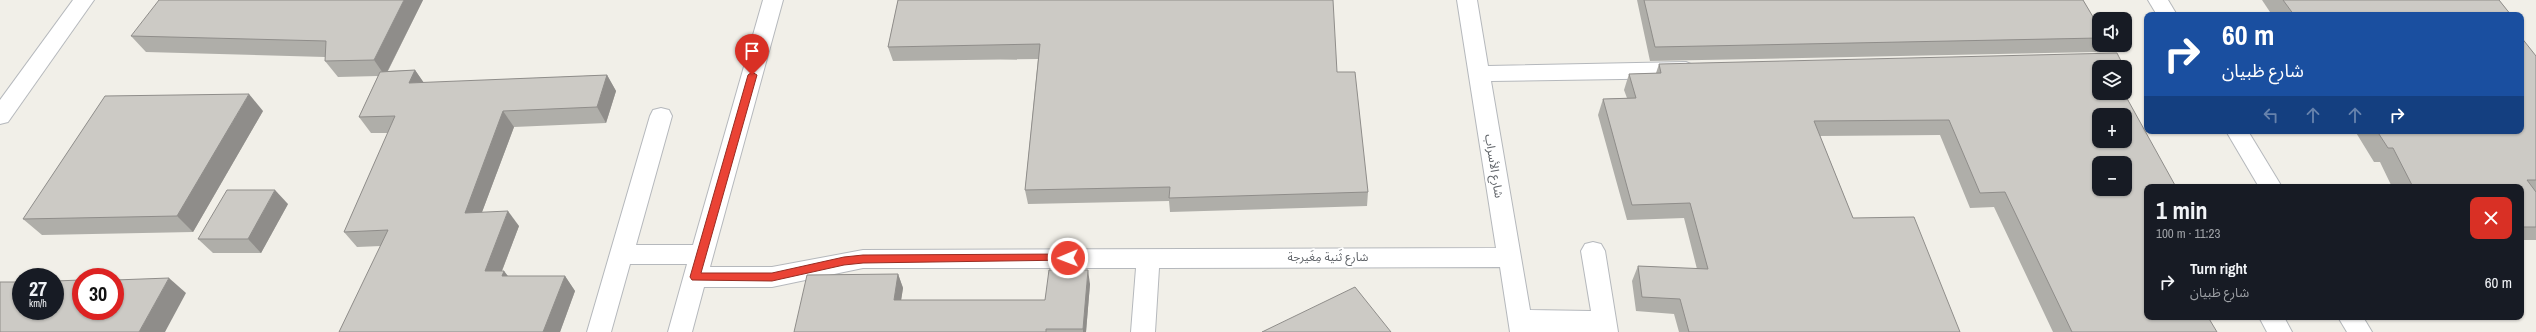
<!DOCTYPE html>
<meta charset="utf-8">
<style>
:root{--surface:#171b24;--page:#20242c;--text:#f1f3f6;--muted:#9ea1a6}
body{margin:0;font-family:"Archivo Narrow","Noto Sans Arabic",sans-serif;background:var(--page);color:var(--text);height:100vh;display:flex;flex-direction:column;font-size:15px;white-space:nowrap}
*{box-sizing:border-box;margin:0}
p{font-size:13px;color:var(--muted)}
.icon{flex:none;width:22px;height:22px;fill:none;stroke:currentColor;stroke-width:2;stroke-linecap:round;stroke-linejoin:round}
.map{position:relative;flex:1;overflow:hidden}
.drawer{position:absolute;left:2144px;top:184px;width:380px;height:136px;display:flex;flex-direction:column;background:var(--surface);border-radius:8px;box-shadow:0 1px 3px #0004}
.drawer>*{flex:none}
.guide{position:absolute;left:2144px;top:12px;width:380px;height:122px;border-radius:8px;box-shadow:0 1px 3px #0004;background:#1a4fa0;color:#fff;overflow:hidden}
.buttons{position:absolute;left:2092px;top:12px;display:grid;gap:8px}
.buttons a{display:grid;place-items:center;width:40px;height:40px;border-radius:8px;background:var(--surface);box-shadow:0 1px 3px #0004;font-size:20px}
.speed{position:absolute;left:12px;top:268px;display:flex;gap:8px;font-size:20px;font-weight:700;text-align:center}
.speed>*{display:grid;place-content:center;width:52px;height:52px;border-radius:50%;background:var(--surface);box-shadow:0 1px 3px #0004;line-height:1}
.speed small{font-size:10px;font-weight:400}
.speed .limit{border:6px solid #d22;background:#fff;color:#111}
.pin{position:absolute;display:grid;place-items:center;width:34px;height:34px;color:#fff;margin:-41px -17px;border-radius:50% 50% 50% 0;rotate:-45deg;box-shadow:0 0 4px #0007}
.pin .icon{rotate:45deg}
.me{position:absolute;width:44px;margin:-22px;rotate:269deg;stroke-linejoin:round;filter:drop-shadow(0 0 3px #0008)}
.turn{display:flex;align-items:center;gap:14px;height:84px;padding:0 12px;font-size:18px}
.turn .icon{width:52px;height:52px;stroke-width:2.5}
.turn b{display:block;font-size:28px;line-height:34px}
.lanes{display:flex;align-items:center;height:38px;padding:0 12px;background:#0003;justify-content:center;gap:20px;direction:ltr}
.lanes .off{opacity:.35}
.round{display:grid;place-items:center;flex:none;width:42px;height:42px;border-radius:8px;background:var(--page)}
.overview{display:flex;align-items:center;justify-content:space-between;height:68px;padding:0 12px}
h1{font-size:24px;font-weight:700;line-height:30px}
ul{padding:0;list-style:none}
li{display:flex;align-items:center;gap:12px;height:60px;padding:0 12px}
li div{flex:1}
li b{display:block;font-size:15px}
li em{font-style:normal}
.map>svg:first-child{display:block}
.lines{fill:none;stroke-linecap:round;stroke-linejoin:round}
.minor-casing{stroke:#b5b8bc;stroke-width:2}
.minor{fill:#fff;fill-rule:evenodd}
.wall{fill:#afaea9}
.shaded-wall{fill:#8f8d8a}
.building{fill:#cccac5;stroke:#8f8d8a;fill-rule:evenodd}
.route{fill:#ea4335;stroke:#982c22}
.labels{text-anchor:middle;stroke-width:4;stroke-linejoin:round;paint-order:stroke}
.street-label{font-size:12px;fill:#5f6368;stroke:#fff}
</style>
<div class="map">
<svg width="2536" height="332" viewBox="0 0 2536 332">
<rect width="100%" height="100%" fill="#f1efe8"/>
<g class="lines">
<defs>
<g id="minor">
<path d="M 73,0 L 94,0 L 8,122 L 0,124 L 0,100 Z"/>
<path d="M 763,0 L 783,0 L 710,267 L 772,267 L 863,250 L 1496,248 L 1457,0 L 1477,0 L 1488,66 L 1686,62 L 1693,65 L 1696,70 L 1693,75 L 1686,78 L 1491,81 L 1530,310 L 1591,311 L 1581,251 L 1585,244 L 1593,242 L 1601,244 L 1605,251 L 1618,332 L 1510,332 L 1500,267 L 1159,268 L 1155,332 L 1131,332 L 1136,268 L 863,268 L 772,287 L 704,287 L 692,332 L 668,332 L 687,264 L 630,264 L 611,332 L 587,332 L 650,116 L 653,110 L 661,108 L 669,110 L 672,116 L 636,245 L 693,245 Z"/>
<path d="M 2148,0 L 2168,0 L 2177,15 L 2157,15 Z"/>
<path d="M 2226,131 L 2248,131 L 2282,187 L 2259,187 Z"/>
<path d="M 2259,317 L 2284,317 L 2292,332 L 2267,332 Z"/>
<path d="M 2338,317 L 2363,317 L 2372,332 L 2347,332 Z"/>
</g>
</defs>
<use href="#minor" class="minor-casing"/>
<use href="#minor" class="minor"/>
</g>
<g class="wall">
<path d="M 423,0 L 388,71 L 415,70 L 424,83 L 607,75 L 616,91 L 606,123 L 514,127 L 482,212 L 519,226 L 502,271 L 504,271 L 508,276 L 565,276 L 575,291 L 560,332 L 339,332 L 381,246 L 357,247 L 344,232 L 388,133 L 371,133 L 359,117 L 378,76 L 338,77 L 325,61 L 325,57 L 146,52 L 131,36 Z"/>
<path d="M 898,0 L 1337,72 L 1368,192 L 1367,206 L 1170,212 L 1169,201 L 1028,204 L 1025,190 L 1038,59 L 893,61 L 888,47 Z"/>
<path d="M 1637,0 L 2083,0 L 2099,27 L 2099,45 L 2101,45 L 2096,52 L 1650,61 Z"/>
<path d="M 2262,0 L 2499,0 L 2511,15 L 2272,15 Z"/>
<path d="M 2536,56 L 2536,240 L 2521,240 L 2521,187 L 2392,187 L 2380,162 L 2374,162 L 2355,131 L 2521,131 Z"/>
<path d="M 1659,64 L 2099,67 L 2147,187 L 2147,317 L 2217,332 L 2053,332 L 1994,207 L 1970,208 L 1940,135 L 1820,136 L 1853,218 L 1960,332 L 1679,332 L 1674,314 L 1636,311 L 1632,281 L 1638,266 L 1697,269 L 1684,218 L 1627,220 L 1598,115 L 1603,99 L 1627,98 L 1624,90 L 1629,74 L 1656,73 Z"/>
<path d="M 2125,70 L 2128,76 L 2125,80 Z"/>
<path d="M 263,111 L 193,232 L 42,235 L 23,219 Z"/>
<path d="M 288,204 L 261,253 L 213,253 L 198,239 Z"/>
<path d="M 898,274 L 903,288 L 901,300 L 1045,300 L 1090,284 L 1086,332 L 794,332 Z"/>
</g>
<g class="shaded-wall">
<path d="M 404,0 L 423,0 L 385,76 L 374,60 Z"/>
<path d="M 415,70 L 426,86 L 409,83 Z"/>
<path d="M 607,75 L 616,91 L 606,123 L 597,107 Z"/>
<path d="M 249,94 L 263,111 L 193,232 L 177,216 Z"/>
<path d="M 503,111 L 514,127 L 476,228 L 465,213 Z"/>
<path d="M 275,190 L 288,204 L 261,253 L 248,239 Z"/>
<path d="M 508,211 L 519,226 L 496,286 L 485,271 Z"/>
<path d="M 1088,270 L 1090,284 L 1086,332 L 1083,332 L 1083,329 Z"/>
<path d="M 504,271 L 515,286 L 502,276 Z"/>
<path d="M 898,274 L 903,288 L 899,314 L 894,300 Z"/>
<path d="M 565,276 L 575,291 L 560,332 L 543,332 Z"/>
<path d="M 169,278 L 186,293 L 165,332 L 139,332 Z"/>
</g>
<g class="building">
<path d="M 159,0 L 404,0 L 374,60 L 325,61 L 326,41 L 131,36 Z"/>
<path d="M 898,0 L 1333,0 L 1337,72 L 1355,72 L 1368,192 L 1169,198 L 1170,187 L 1025,190 L 1040,44 L 888,47 Z"/>
<path d="M 1644,0 L 2083,0 L 2099,27 L 2099,38 L 1655,47 Z"/>
<path d="M 2283,0 L 2499,0 L 2511,15 L 2294,15 Z"/>
<path d="M 2521,37 L 2536,56 L 2536,180 L 2527,180 L 2536,192 L 2536,227 L 2521,227 L 2521,187 L 2413,187 L 2393,148 L 2388,148 L 2377,131 L 2521,131 Z"/>
<path d="M 2117,53 L 2124,67 L 2099,67 L 2099,93 L 2124,93 L 2176,187 L 2147,187 L 2147,205 L 2146,205 L 2147,206 L 2147,317 L 2208,317 L 2217,332 L 2072,332 L 2005,192 L 1980,193 L 1949,120 L 1814,121 L 1853,218 L 1914,217 L 1960,332 L 1689,332 L 1680,299 L 1642,297 L 1638,266 L 1708,269 L 1690,203 L 1632,205 L 1603,99 L 1636,98 L 1629,74 L 1661,73 L 1659,64 ZM 2099,115 L 2125,115 L 2125,141 L 2099,141 ZM 2099,163 L 2125,163 L 2125,189 L 2099,189 Z"/>
<path d="M 415,70 L 409,83 L 607,75 L 597,107 L 503,111 L 465,213 L 508,211 L 485,271 L 504,271 L 502,276 L 565,276 L 543,332 L 339,332 L 388,230 L 344,232 L 395,116 L 359,117 L 380,72 Z"/>
<path d="M 2125,70 L 2128,76 L 2125,76 Z"/>
<path d="M 249,94 L 177,216 L 23,219 L 105,96 Z"/>
<path d="M 227,190 L 275,190 L 248,239 L 198,239 Z"/>
<path d="M 1049,270 L 1088,270 L 1083,329 L 1046,329 L 1046,332 L 794,332 L 807,275 L 898,274 L 894,300 L 1045,300 Z"/>
<path d="M 169,278 L 139,332 L 0,332 L 0,282 L 21,282 L 21,311 L 55,311 L 55,281 L 81,280 L 81,311 L 115,311 L 115,280 Z"/>
<path d="M 1355,287 L 1391,332 L 1262,332 Z"/>
</g>
<path class="route" d="M 752,72 L 757,75 L 701,273 L 772,273 L 844,257 L 863,255 L 1068,254 L 1073,258 L 1072,260 L 863,263 L 844,265 L 772,281 L 692,280 L 690,277 L 748,75 Z"/>
<g class="labels">
<g class="street-label">
<text transform="translate(1494 166) rotate(81)" y="4">شارع الأسراب</text>
<text x="1328" y="261">شارع ثَنية مِغَيرجة</text>
</g>
</g>
</svg>
<div class="buttons">
<a><svg class="icon" aria-label="sound" viewBox="0 0 24 24"><path d="M4 9h4l5-4v14l-5-4H4zM17 9q2 3 0 6"/></svg></a>
<a><svg class="icon" aria-label="layers" viewBox="0 0 24 24"><path d="M12 4l9 5-9 5-9-5zM3 14l9 5 9-5"/></svg></a>
<a>+</a>
<a>−</a>
</div>
<div class="speed"><div>27<small>km/h</small></div><div class="limit">30</div></div>
<div class="pin" style="left:752px;top:75px;background:#d93025"><svg class="icon" aria-label="arrive" viewBox="0 0 24 24"><path d="M6 21V4h12l-3 4 3 4H6"/></svg></div>
<svg class="me" style="left:1068px;top:258px" viewBox="-20 -20 40 40"><circle r="17" fill="#ea4335" stroke="#fff" stroke-width="3"/><path d="M0-11L8 9 0 5-8 9z" fill="#fff"/></svg>
<div class="guide">
<div class="turn"><svg class="icon" aria-label="right" viewBox="0 0 24 24"><path d="M7 20v-9h11M14 6l5 5-5 5"/></svg><div><b>60 m</b>شارع ظبيان</div></div>
<div class="lanes"><svg class="icon off" aria-label="left" viewBox="0 0 24 24"><path d="M17 20v-9H6M10 6l-5 5 5 5"/></svg><svg class="icon off" aria-label="ahead" viewBox="0 0 24 24"><path d="M12 20V5M6 11l6-6 6 6"/></svg><svg class="icon off" aria-label="ahead" viewBox="0 0 24 24"><path d="M12 20V5M6 11l6-6 6 6"/></svg><svg class="icon" aria-label="right" viewBox="0 0 24 24"><path d="M7 20v-9h11M14 6l5 5-5 5"/></svg></div>
</div>
<section class="drawer">
<div class="overview"><div><h1>1 min</h1><p>100 m · 11:23</p></div><a class="round" style="background:#d93025;color:#fff"><svg class="icon" aria-label="close" viewBox="0 0 24 24"><path d="M6 6l12 12M18 6L6 18"/></svg></a></div>
<ul>
<li><svg class="icon" aria-label="right" viewBox="0 0 24 24"><path d="M7 20v-9h11M14 6l5 5-5 5"/></svg><div><b>Turn right</b><p>شارع ظبيان</p></div><em>60 m</em></li>
</ul>
</section>
</div>
